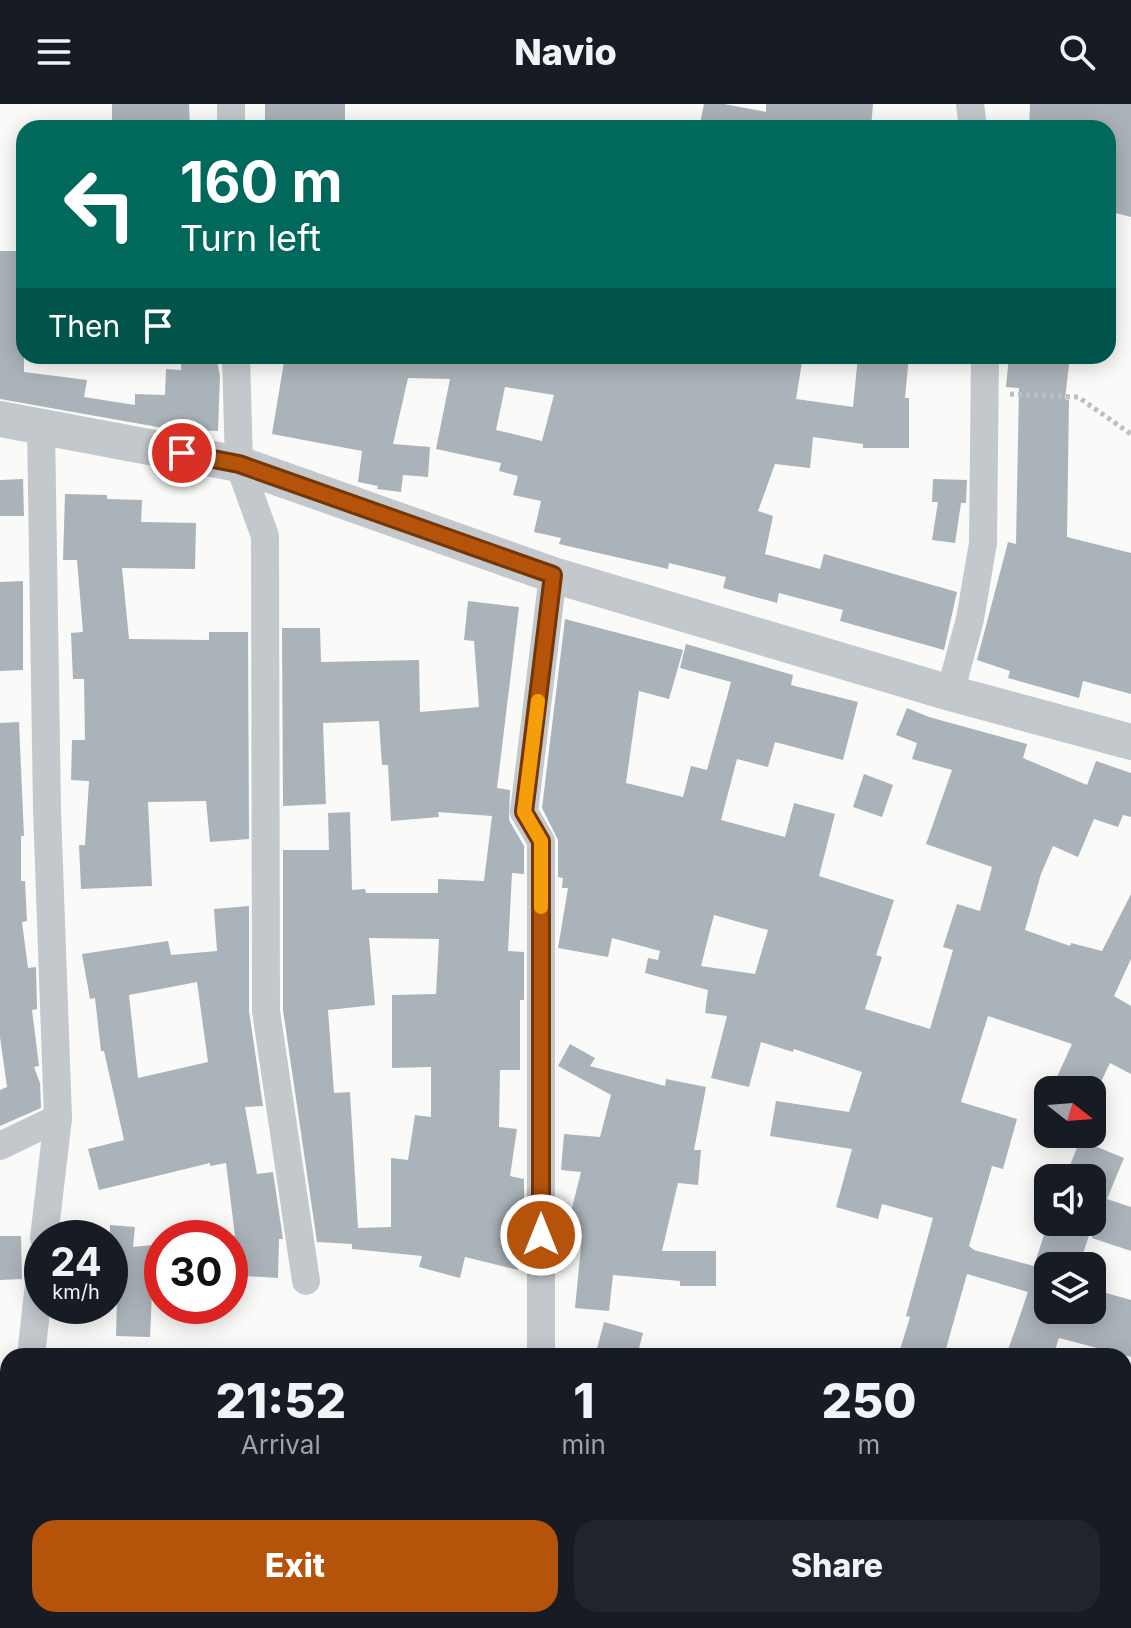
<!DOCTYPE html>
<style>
:root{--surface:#171b24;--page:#20242c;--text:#f1f3f6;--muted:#9ea1a6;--accent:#b45309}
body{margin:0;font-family:Inter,sans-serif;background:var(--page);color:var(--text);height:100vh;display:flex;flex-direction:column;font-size:30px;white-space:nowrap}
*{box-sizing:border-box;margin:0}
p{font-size:26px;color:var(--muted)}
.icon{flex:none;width:44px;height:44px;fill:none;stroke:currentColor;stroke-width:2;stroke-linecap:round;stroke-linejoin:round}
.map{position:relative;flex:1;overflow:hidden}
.sheet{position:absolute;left:0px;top:1244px;width:1132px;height:280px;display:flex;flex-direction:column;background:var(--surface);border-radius:24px 24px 0 0;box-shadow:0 4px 20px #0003}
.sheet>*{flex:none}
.hud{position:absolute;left:16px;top:16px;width:1100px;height:244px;border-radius:24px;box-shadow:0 4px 20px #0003;background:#00695c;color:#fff;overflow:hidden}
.needle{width:52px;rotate:107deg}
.controls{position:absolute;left:1034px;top:972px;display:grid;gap:16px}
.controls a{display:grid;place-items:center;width:72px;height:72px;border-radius:16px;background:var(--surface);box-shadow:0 4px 20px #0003;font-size:40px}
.speed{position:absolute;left:24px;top:1116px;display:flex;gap:16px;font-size:40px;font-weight:700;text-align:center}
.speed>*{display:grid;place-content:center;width:104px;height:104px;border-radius:50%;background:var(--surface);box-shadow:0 4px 20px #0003;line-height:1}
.speed small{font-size:20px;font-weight:400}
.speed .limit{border:12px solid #d22;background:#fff;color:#111}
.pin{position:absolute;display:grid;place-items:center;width:68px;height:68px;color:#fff;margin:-34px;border:4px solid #fff;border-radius:50%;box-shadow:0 2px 8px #0007}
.me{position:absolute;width:88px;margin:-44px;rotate:0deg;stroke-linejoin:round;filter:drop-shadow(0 0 6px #0008)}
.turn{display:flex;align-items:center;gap:28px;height:168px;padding:0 32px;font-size:36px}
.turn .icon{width:104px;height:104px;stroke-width:2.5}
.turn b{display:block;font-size:56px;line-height:68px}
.then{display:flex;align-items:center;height:76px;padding:0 32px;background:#0003;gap:16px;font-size:30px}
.eta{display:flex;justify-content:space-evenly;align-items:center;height:136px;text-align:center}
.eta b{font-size:48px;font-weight:800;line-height:56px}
.action{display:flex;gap:16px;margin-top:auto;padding:16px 32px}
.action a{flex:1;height:92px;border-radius:24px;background:var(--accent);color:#fff;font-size:32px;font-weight:800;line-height:92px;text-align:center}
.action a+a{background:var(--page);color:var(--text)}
header{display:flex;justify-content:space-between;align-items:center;height:104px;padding:0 32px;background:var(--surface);font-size:36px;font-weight:800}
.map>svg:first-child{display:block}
.building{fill:#aab3b9;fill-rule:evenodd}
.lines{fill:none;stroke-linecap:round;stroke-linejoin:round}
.path{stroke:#bbbfc2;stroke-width:5;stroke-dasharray:4 4;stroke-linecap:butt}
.minor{stroke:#c3c8cc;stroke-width:28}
.tertiary{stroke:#c3c8cc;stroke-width:36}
.route-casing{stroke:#753606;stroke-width:20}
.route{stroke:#b45309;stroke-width:14}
.slow{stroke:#f59e0b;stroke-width:14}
</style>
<header><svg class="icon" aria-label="menu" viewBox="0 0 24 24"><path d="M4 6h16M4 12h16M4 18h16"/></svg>Navio<svg class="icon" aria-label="search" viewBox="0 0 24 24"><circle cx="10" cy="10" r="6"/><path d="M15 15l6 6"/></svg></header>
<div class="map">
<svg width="1131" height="1524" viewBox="0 0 1131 1524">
<rect width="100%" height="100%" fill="#fafaf8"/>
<g class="building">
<path d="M 112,0 L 189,0 L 190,24 L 112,24 Z"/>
<rect x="265" y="0" width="80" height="24"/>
<path d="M 704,0 L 724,0 L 766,8 L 766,0 L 873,0 L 871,24 L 699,24 Z"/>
<path d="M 1030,0 L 1131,0 L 1131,113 L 1108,107 L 1108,63 L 1114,40 L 1108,39 L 1108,24 L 1029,24 Z"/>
<path d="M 0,147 L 24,147 L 24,268 L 87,276 L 84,293 L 135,301 L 135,290 L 165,291 L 166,265 L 181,266 L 181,252 L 216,252 L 220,272 L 218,327 L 169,325 L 0,295 Z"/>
<path d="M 285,252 L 803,252 L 796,295 L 853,303 L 858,252 L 909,252 L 905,294 L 909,294 L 909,344 L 863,344 L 863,340 L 813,333 L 810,364 L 775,360 L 758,407 L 773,412 L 765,450 L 820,465 L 824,450 L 957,488 L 944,546 L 840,517 L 843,506 L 779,489 L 777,499 L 723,484 L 726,473 L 669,459 L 668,465 L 559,440 L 561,434 L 534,428 L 541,397 L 513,391 L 518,372 L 499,367 L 501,359 L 436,345 L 450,275 L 408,274 L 393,340 L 430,343 L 428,373 L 403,371 L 401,388 L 377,385 L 378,382 L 358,378 L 362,347 L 272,330 ZM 505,283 L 554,291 L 542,337 L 496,326 Z"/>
<path d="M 1009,252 L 1070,252 L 1065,295 L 1069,296 L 1067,433 L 1131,449 L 1131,590 L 1083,577 L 1079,594 L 1008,574 L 1010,567 L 977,556 L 1008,438 L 1016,440 L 1019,284 L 1006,283 Z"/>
<path d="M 23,375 L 24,412 L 0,412 L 0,376 Z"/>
<path d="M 933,375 L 967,376 L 966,399 L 961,399 L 955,439 L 932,436 L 938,398 L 932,398 Z"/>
<path d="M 65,390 L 107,391 L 107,395 L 142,396 L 141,418 L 196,419 L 195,465 L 122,464 L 129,535 L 209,536 L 209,528 L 248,528 L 249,735 L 210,738 L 206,697 L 148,698 L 152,782 L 81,785 L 79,741 L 85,741 L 89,677 L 71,676 L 72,636 L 85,636 L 84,575 L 73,575 L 71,529 L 83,528 L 77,456 L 63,456 Z"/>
<path d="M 23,477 L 23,566 L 0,567 L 0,478 Z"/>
<path d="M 468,497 L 519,503 L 497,684 L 510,686 L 509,716 L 524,742 L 524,770 L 512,769 L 508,847 L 524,848 L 524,896 L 520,896 L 520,966 L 500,966 L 499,1023 L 517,1025 L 510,1072 L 524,1075 L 524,1138 L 518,1166 L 465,1153 L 460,1174 L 419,1163 L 422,1152 L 352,1145 L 352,1140 L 317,1138 L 283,906 L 283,746 L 329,746 L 328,709 L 350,708 L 352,786 L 365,785 L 366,789 L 438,789 L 438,775 L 484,777 L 492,712 L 438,708 L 439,713 L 391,717 L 388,661 L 382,661 L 379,617 L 323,619 L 326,700 L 283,702 L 282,524 L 320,524 L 321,558 L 419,556 L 420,608 L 479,603 L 474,537 L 464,536 ZM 369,834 L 439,835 L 436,890 L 392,891 L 392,964 L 431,963 L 431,1013 L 415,1011 L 408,1056 L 391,1054 L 391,1123 L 358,1124 L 350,988 L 334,989 L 328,906 L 375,901 Z"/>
<path d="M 565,515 L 683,546 L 669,595 L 639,587 L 626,679 L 683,693 L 691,662 L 707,666 L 731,578 L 680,564 L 686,540 L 793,571 L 791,581 L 858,598 L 843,656 L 775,638 L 768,663 L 737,655 L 721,716 L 785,733 L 794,699 L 835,710 L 819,772 L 894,796 L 876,851 L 882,853 L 865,905 L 930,925 L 953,846 L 943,843 L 957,800 L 980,807 L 992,763 L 926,740 L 952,666 L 912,655 L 917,639 L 896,631 L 907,604 L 929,613 L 1027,640 L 1023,654 L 1087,681 L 1096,657 L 1131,669 L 1131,713 L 1123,711 L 1118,723 L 1094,715 L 1078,753 L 1053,742 L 1041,770 L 1025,826 L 1070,842 L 1071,839 L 1102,847 L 1131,790 L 1131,855 L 1114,892 L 1131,902 L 1131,970 L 1110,959 L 1097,986 L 1051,986 L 1072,940 L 988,912 L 961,998 L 1017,1015 L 1003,1065 L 992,1062 L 969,1142 L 974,1146 L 1034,1162 L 1048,1118 L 1092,1118 L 1092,1074 L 1065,1074 L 1080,1036 L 1124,1054 L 1107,1095 L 1131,1103 L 1131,1147 L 1092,1134 L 1092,1122 L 1079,1162 L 1048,1162 L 1048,1206 L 1092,1206 L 1092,1185 L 1131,1196 L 1131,1253 L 1059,1234 L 1053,1252 L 1006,1252 L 1028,1188 L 967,1170 L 944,1252 L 898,1252 L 910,1213 L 906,1212 L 933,1114 L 882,1100 L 878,1115 L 836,1103 L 852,1045 L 770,1032 L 776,997 L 849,1008 L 862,968 L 794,945 L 793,948 L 761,938 L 749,983 L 711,974 L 727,912 L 705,909 L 708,886 L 645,869 L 648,854 L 658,856 L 660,847 L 612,834 L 608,853 L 558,844 L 568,784 L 562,784 L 563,774 L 558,773 L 558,736 L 542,704 ZM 714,811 L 768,826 L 755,870 L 701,862 Z"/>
<path d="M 19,618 L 24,732 L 21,732 L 21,777 L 25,777 L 27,817 L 22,818 L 28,864 L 36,863 L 37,905 L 32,906 L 39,962 L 34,963 L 40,979 L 41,1004 L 0,1022 L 0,986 L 7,983 L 0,933 L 0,619 Z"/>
<path d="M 864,670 L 893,681 L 882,713 L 853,703 Z"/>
<path d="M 249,802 L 249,907 L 263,1002 L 245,1003 L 257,1070 L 273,1068 L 283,1135 L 279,1135 L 278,1174 L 230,1171 L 230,1131 L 235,1132 L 226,1059 L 210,1062 L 210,1059 L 99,1086 L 88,1045 L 124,1036 L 104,947 L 101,947 L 95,894 L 90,895 L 82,850 L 168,837 L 171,851 L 217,847 L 214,805 ZM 197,878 L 208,958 L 138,974 L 129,891 Z"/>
<path d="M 570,940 L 595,954 L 590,962 L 665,982 L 666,975 L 706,983 L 694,1046 L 701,1046 L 698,1081 L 678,1079 L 662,1147 L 716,1147 L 716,1182 L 680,1182 L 680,1177 L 613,1171 L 609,1207 L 575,1204 L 582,1132 L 566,1128 L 581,1068 L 561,1066 L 564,1030 L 600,1033 L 611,991 L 558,962 Z"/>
<path d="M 110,1121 L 135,1123 L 133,1143 L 162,1140 L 162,1185 L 152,1187 L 150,1233 L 116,1232 L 118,1160 L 110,1160 Z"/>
<path d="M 0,1132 L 21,1132 L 22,1175 L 0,1176 Z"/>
<path d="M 604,1218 L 643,1229 L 637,1252 L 595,1252 Z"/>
</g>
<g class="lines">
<path class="path" d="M 1010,290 L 1078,293 L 1131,330"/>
<g class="minor">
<path d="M 231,0 L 231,24"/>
<path d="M 970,0 L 973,24"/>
<path d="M 236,252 L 239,360 L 265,432 L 266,907 L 306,1177"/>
<path d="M 41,322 L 47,705 L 58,1014 L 44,1134"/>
<path d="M 950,589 L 970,515 L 983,439 L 985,252"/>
<path d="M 0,1042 L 58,1014"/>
<path d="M 31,1252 L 42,1153"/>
<path d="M 541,1252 L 541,737 L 524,708 L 553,471"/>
<path d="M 0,1463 L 8,1423"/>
<path d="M 531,1524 L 531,1516"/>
</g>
<path class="tertiary" d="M 0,315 L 239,360 L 553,471 L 950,589 L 1131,638"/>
</g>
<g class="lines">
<defs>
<path id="route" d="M 182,349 L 239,360 L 553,471 L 524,708 L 541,737 L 541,1131"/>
</defs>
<use href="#route" class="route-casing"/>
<use href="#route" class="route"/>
<path class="slow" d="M 538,597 L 524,708 L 541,737 L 541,803"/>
</g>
</svg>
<div class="controls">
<a><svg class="needle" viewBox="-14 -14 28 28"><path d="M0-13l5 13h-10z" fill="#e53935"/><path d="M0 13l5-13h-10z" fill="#9ea1a6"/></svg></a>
<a><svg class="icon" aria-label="sound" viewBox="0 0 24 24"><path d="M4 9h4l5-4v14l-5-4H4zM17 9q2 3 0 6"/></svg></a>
<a><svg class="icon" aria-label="layers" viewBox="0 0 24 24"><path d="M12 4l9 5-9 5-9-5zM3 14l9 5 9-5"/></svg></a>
</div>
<div class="speed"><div>24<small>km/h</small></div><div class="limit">30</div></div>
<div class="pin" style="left:182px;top:349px;background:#d93025"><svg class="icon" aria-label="arrive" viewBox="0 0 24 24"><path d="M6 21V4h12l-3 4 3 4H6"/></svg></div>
<svg class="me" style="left:541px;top:1131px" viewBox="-20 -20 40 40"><circle r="17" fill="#b45309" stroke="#fff" stroke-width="3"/><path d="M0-11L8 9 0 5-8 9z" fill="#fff"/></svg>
<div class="hud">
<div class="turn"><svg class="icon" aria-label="left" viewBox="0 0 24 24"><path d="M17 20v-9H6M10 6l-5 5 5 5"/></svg><div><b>160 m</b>Turn left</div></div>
<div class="then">Then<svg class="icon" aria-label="arrive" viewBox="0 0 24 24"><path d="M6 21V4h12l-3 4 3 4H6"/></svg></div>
</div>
<section class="sheet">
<div class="eta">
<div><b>21:52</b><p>Arrival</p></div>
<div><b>1</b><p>min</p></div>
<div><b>250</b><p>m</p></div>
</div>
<div class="action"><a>Exit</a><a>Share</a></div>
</section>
</div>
